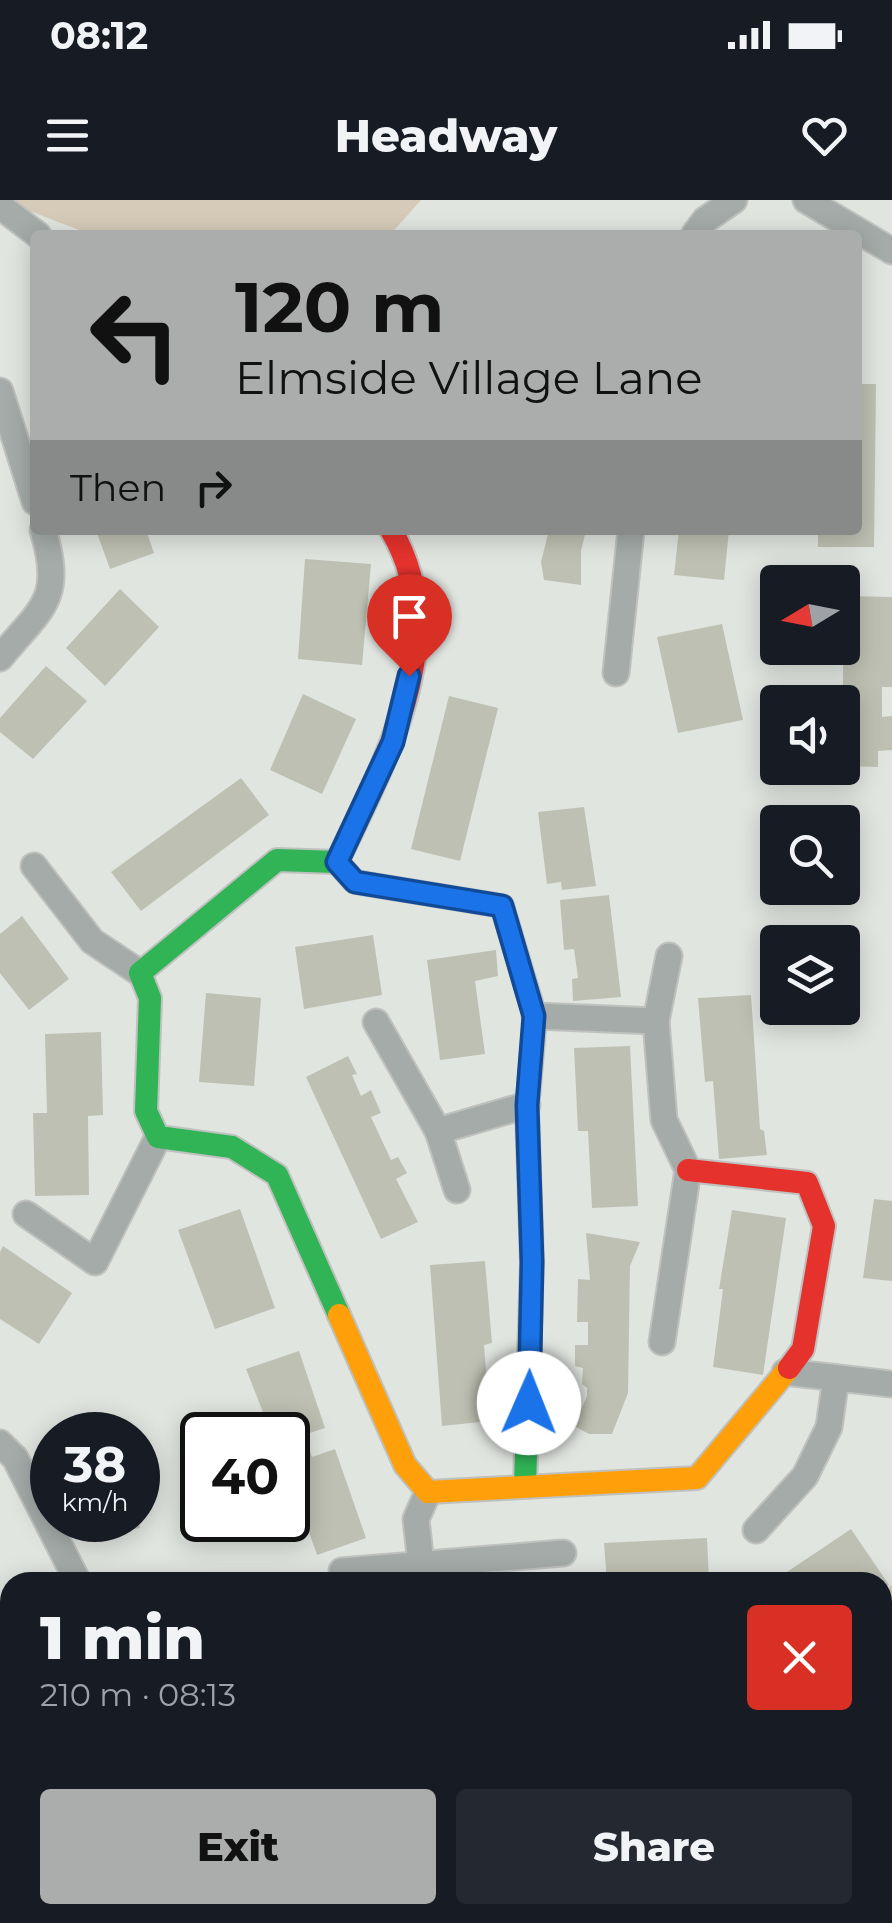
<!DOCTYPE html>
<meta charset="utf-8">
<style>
:root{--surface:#171b24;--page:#242831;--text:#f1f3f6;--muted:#9ea1a6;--accent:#abadad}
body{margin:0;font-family:Montserrat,sans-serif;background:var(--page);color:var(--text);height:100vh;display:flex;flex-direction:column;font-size:38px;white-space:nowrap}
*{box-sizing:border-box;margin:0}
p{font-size:32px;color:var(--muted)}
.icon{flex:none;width:55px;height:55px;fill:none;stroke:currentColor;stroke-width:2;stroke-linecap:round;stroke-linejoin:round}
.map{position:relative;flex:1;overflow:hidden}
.side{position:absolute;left:0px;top:1372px;width:892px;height:352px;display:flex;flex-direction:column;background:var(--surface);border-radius:30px 30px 0 0;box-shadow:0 5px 25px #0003}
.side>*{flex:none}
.guide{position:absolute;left:30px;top:30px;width:832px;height:305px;border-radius:10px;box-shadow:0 5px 25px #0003;background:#abadad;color:#111;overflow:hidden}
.needle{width:65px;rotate:260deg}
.buttons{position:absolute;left:760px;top:365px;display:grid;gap:20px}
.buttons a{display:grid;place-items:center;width:100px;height:100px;border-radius:10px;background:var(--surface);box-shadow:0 5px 25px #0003;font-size:50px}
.speed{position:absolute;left:30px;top:1212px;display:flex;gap:20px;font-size:50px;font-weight:700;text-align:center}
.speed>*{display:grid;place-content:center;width:130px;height:130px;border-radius:50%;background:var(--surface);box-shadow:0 5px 25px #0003;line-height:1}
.speed small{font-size:25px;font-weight:400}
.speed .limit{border:5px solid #111;border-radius:15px;background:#fff;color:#111}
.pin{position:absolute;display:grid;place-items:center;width:85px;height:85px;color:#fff;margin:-102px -42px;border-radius:50% 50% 50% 0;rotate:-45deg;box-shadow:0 0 10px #0007}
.pin .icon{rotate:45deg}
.me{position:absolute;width:110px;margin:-55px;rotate:1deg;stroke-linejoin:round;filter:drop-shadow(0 0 8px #0008)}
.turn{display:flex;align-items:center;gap:35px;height:210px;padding:0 40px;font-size:45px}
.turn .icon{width:130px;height:130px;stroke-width:2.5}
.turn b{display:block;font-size:70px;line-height:85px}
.then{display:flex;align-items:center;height:95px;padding:0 40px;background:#0003;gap:20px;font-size:38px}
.round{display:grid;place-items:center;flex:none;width:105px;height:105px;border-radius:10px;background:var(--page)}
.head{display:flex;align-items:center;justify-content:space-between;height:170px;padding:0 40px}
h1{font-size:60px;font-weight:800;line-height:75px}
.cta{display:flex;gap:20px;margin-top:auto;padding:20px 40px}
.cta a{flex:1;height:115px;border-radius:10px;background:var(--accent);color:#111;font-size:40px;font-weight:800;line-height:115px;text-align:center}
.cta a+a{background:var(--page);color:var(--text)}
.status{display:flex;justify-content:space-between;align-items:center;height:70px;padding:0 50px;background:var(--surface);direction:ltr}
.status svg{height:28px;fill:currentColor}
header{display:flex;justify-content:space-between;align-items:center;height:130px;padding:0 40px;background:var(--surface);font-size:45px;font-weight:800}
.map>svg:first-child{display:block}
.green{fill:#d6cbb8}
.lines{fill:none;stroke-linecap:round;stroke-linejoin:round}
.stream{stroke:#95c3ca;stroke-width:8}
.building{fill:#bec0b3}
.street-casing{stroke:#bfc1be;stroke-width:29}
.fast-casing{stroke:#bfc1be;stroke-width:26}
.slow-casing{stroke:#bfc1be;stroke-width:26}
.jam-casing{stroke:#bfc1be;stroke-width:26}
.street{stroke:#a4aba8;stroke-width:25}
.fast{stroke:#30b455;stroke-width:22}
.slow{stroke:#ff9f0a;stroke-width:22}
.jam{stroke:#e5322d;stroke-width:22}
.route-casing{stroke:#114b97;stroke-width:25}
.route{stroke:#1a73e8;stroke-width:18}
</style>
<div class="status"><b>08:12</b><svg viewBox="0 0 49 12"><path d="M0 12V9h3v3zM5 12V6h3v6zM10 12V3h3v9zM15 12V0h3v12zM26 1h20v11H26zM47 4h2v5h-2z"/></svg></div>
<header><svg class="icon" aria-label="menu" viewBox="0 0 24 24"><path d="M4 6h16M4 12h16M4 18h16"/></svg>Headway<svg class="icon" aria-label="heart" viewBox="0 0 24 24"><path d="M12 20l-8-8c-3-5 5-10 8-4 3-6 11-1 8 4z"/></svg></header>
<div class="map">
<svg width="892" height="1723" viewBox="0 0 892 1723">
<rect width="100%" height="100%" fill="#e1e5e0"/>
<g class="green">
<path d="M 1,0 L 421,0 L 390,35 L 92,35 Z"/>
<path d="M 892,1386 L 892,1723 L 243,1723 L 238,1715 L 882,1715 L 882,1389 Z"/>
</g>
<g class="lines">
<g class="stream">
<path d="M 882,1585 L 892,1584"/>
<path d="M 0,1600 L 10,1600"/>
</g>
</g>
<g class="building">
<path d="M 858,184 L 876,184 L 874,347 L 818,347 L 818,330 L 858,330 Z"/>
<path d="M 96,330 L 146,330 L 154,353 L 110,369 Z"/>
<path d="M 549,330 L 586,330 L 581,351 L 581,385 L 544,380 L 541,362 Z"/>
<path d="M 679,330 L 729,330 L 724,380 L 674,375 Z"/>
<path d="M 305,359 L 371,364 L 362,465 L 298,459 Z"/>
<path d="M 120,389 L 159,427 L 105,486 L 66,448 Z"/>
<path d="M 844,396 L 892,397 L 892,487 L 882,487 L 882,517 L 892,516 L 892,550 L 878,551 L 878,567 L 842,566 Z"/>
<path d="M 722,424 L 743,520 L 678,533 L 657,437 Z"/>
<path d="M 46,466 L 87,501 L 33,559 L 0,532 L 0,518 Z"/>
<path d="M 303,494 L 356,519 L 322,594 L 270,570 Z"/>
<path d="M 449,496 L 498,508 L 460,661 L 411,649 Z"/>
<path d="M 241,578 L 269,615 L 141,711 L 111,672 Z"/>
<path d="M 584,607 L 596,686 L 562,690 L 561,682 L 547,684 L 538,612 Z"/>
<path d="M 609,695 L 621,797 L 573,801 L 572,779 L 578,778 L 574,749 L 564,750 L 560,700 Z"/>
<path d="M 22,716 L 69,779 L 29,810 L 0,773 L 0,734 Z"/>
<path d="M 373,735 L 382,795 L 304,809 L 295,747 Z"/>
<path d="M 496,750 L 498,776 L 475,781 L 485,854 L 440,860 L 427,760 Z"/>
<path d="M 206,793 L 261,798 L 254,886 L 199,882 Z"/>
<path d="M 751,795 L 760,929 L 764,931 L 767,955 L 719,959 L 713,881 L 705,882 L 698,798 Z"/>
<path d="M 101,832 L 103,915 L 88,916 L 89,995 L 35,996 L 33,913 L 47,913 L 45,834 Z"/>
<path d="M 630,846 L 638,1006 L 592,1008 L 588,931 L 578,931 L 574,848 Z"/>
<path d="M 348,856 L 357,874 L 352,875 L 361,896 L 371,890 L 381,913 L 371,917 L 391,960 L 398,957 L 407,973 L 396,979 L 418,1022 L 381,1039 L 306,877 Z"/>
<path d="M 874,999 L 892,1001 L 892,1081 L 863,1078 Z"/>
<path d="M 240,1009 L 275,1108 L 215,1129 L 178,1030 Z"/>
<path d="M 732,1010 L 786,1018 L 763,1175 L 713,1167 L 723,1089 L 719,1089 Z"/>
<path d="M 586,1033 L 640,1042 L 630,1066 L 628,1193 L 612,1234 L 589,1234 L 574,1226 L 587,1196 L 587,1188 L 582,1184 L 583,1168 L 575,1166 L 575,1145 L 588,1145 L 588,1122 L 577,1122 L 578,1079 L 590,1080 Z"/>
<path d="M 3,1046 L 72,1093 L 39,1144 L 0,1119 L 0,1052 Z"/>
<path d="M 485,1061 L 492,1143 L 484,1145 L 490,1221 L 442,1226 L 430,1065 Z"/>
<path d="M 299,1151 L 325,1228 L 288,1240 L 288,1235 L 272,1235 L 246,1169 Z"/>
<path d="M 308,1245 L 312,1257 L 335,1249 L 366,1338 L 317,1355 L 301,1309 L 307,1308 L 288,1255 Z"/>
<path d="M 88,1320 L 138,1320 L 140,1328 L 91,1336 Z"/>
<path d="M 851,1329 L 889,1385 L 882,1389 L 882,1382 L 772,1382 Z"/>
<path d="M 707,1338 L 709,1382 L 607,1382 L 604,1343 Z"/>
</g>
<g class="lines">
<defs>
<g id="street">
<path d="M 806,0 L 892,51"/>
<path d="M 0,6 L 38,35"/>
<path d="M 694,35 L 705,20 L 734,0"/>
<path d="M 0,191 L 35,302"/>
<path d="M 0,458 C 42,407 64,400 43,330"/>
<path d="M 616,473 L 631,330"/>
<path d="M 34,666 L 92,741 L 140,773"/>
<path d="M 535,816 L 656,821"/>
<path d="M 376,822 L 438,931 L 457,990"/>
<path d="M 438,931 L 527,905"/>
<path d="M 26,1014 L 95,1062 L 158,937"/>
<path d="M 662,1142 L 688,970 L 664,920 L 656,821 L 669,756"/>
<path d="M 785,1172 L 892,1184"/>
<path d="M 0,1243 L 15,1258 L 78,1382"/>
<path d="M 756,1330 L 805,1276 L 829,1227 L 836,1178"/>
<path d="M 421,1364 L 416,1319 L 428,1292"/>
<path d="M 342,1371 L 563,1353"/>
<path d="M 51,1715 L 52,1723"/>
</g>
<g id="fast">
<path d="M 337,662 L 277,660 L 140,773 L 150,798 L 146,911 L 158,937 L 232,947 L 277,975 L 339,1115"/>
<path d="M 525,1285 L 532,1062 L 527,911"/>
</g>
<path id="slow" d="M 339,1115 L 405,1265 L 428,1292 L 697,1278 L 789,1168"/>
<g id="jam">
<path d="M 391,330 C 455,437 384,563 337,662 L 355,682 L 502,706 L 535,816 L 527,911"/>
<path d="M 688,970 L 807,983 L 824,1026 L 803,1149 L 789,1168"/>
</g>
</defs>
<use href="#street" class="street-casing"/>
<use href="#fast" class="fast-casing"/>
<use href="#slow" class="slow-casing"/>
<use href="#jam" class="jam-casing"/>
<use href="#street" class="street"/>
<use href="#fast" class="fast"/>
<use href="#slow" class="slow"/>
<use href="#jam" class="jam"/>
</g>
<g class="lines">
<defs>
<path id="route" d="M 409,476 L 393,542 L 337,662 L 355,682 L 502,706 L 534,816 L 527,905 L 532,1062 L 529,1203"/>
</defs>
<use href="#route" class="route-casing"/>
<use href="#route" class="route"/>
</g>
</svg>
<div class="buttons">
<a><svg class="needle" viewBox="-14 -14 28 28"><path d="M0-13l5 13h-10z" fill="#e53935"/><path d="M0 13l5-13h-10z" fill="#9ea1a6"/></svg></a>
<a><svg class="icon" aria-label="sound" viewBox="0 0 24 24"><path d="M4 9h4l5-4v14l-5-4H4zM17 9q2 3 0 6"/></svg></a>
<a><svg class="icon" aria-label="search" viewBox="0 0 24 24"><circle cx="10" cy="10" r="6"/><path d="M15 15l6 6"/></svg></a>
<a><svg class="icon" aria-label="layers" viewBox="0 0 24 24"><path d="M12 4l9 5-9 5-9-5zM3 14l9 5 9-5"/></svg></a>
</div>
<div class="speed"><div>38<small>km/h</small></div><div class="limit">40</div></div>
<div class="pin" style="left:409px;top:476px;background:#d93025"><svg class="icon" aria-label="arrive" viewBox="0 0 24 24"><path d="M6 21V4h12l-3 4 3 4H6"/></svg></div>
<svg class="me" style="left:529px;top:1203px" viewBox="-20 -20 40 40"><circle r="19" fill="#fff"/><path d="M0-13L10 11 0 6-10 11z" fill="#1a73e8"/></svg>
<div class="guide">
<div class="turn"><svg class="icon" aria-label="left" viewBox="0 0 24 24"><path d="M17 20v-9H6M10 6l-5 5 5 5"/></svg><div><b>120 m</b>Elmside Village Lane</div></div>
<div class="then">Then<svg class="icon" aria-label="right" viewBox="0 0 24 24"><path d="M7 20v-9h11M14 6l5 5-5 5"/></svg></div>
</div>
<section class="side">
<div class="head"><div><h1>1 min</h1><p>210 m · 08:13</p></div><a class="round" style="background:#d93025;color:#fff"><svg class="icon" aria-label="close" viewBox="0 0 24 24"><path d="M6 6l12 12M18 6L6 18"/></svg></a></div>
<div class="cta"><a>Exit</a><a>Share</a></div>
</section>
</div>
